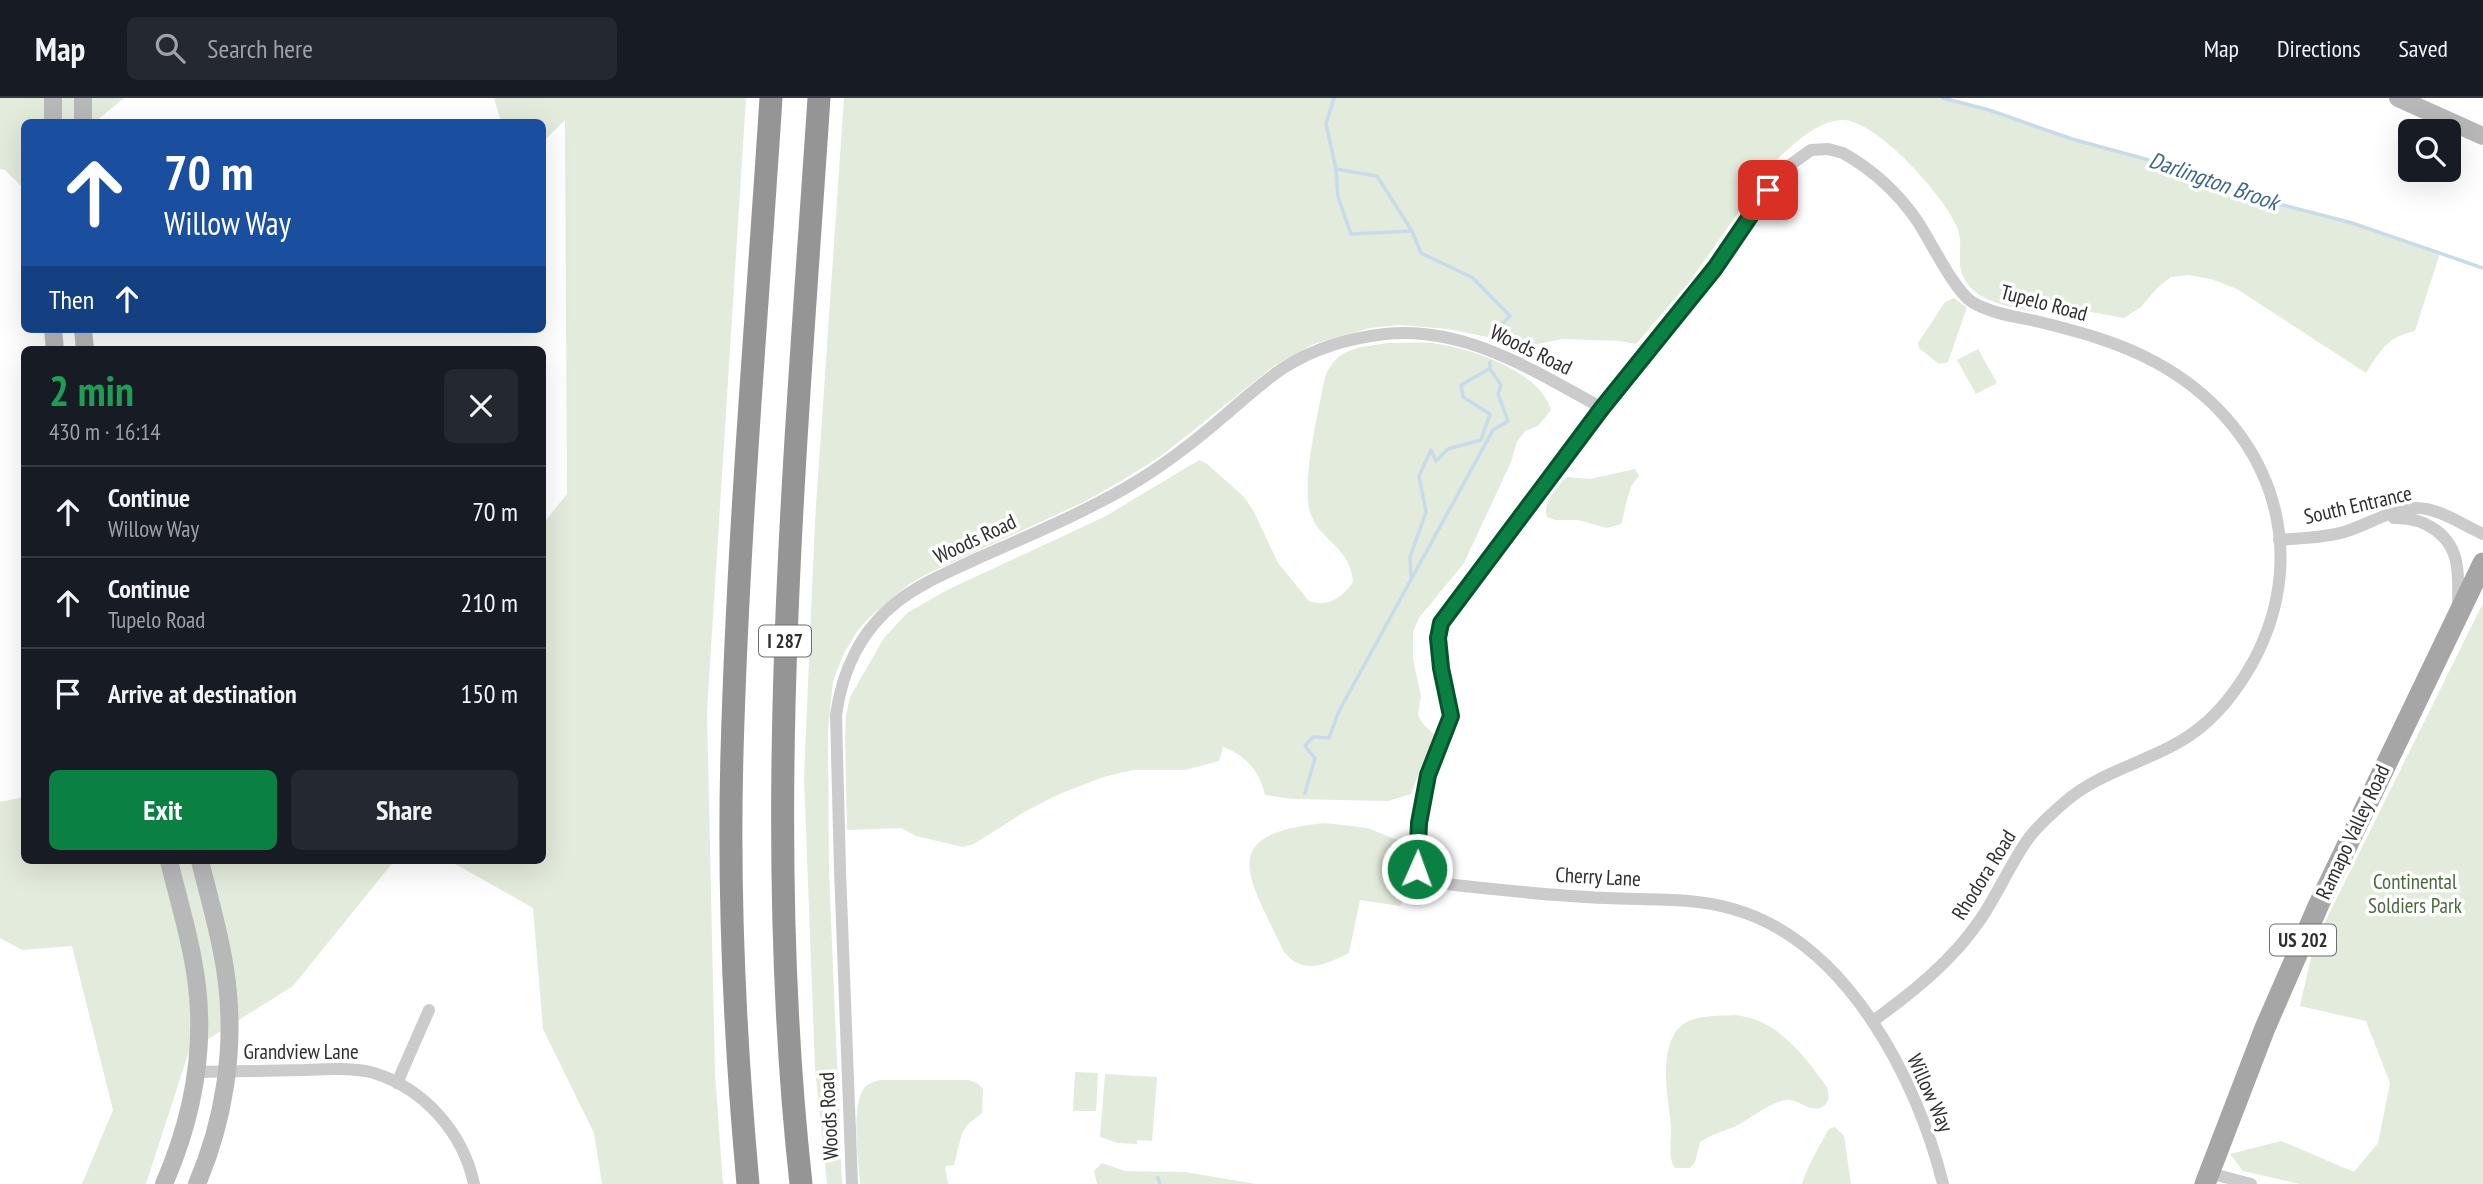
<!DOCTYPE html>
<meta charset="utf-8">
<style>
:root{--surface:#171b24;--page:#242831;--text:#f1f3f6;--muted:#9ea1a6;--line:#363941;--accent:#0b8043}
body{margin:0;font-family:"PT Sans Narrow",sans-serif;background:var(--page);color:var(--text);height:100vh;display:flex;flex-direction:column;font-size:26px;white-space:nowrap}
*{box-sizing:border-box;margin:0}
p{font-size:23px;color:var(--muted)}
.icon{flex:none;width:38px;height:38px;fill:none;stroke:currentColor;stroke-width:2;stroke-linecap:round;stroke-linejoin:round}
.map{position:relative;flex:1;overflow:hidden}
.panel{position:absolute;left:21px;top:248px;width:525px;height:518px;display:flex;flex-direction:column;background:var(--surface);border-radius:10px;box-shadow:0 7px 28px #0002}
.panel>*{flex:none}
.hud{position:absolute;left:21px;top:21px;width:525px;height:214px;border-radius:10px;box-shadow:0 7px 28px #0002;background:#1a4fa0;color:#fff;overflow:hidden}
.controls{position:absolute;left:2398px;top:21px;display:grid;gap:14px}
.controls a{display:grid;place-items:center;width:63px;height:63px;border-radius:10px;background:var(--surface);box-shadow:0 7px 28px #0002;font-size:35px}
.pin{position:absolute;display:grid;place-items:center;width:60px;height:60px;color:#fff;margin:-30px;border-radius:14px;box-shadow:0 4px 10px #0006}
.me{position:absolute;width:77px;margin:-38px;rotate:2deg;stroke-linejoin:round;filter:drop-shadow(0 0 5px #0008)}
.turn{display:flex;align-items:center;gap:24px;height:147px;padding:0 28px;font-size:32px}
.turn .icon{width:91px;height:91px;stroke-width:2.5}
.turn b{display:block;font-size:49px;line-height:60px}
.then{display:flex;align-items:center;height:66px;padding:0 28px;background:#0003;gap:14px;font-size:26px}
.round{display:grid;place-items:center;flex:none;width:74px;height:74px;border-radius:10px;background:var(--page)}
.summary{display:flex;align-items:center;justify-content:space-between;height:119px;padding:0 28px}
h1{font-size:42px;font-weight:700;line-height:52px;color:#1e9e55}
.cta{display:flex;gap:14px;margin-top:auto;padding:14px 28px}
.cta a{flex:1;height:80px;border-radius:10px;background:var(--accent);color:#fff;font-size:28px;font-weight:700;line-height:80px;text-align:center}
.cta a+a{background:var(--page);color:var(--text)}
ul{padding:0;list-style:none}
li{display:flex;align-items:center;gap:21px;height:91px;padding:0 28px;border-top:2px solid var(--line)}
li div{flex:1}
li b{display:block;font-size:26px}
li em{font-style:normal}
header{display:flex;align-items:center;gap:42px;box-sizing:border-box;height:98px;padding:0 35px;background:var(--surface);border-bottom:2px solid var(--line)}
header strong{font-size:33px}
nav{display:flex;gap:38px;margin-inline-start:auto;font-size:24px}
.search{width:490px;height:63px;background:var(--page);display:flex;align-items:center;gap:18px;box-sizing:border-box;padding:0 24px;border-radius:10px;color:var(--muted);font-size:26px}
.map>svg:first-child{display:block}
.green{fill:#e3ebdc}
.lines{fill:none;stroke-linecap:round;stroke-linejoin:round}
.stream{stroke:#c9daea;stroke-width:3.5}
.minor{stroke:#cbcbcb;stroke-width:12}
.secondary{stroke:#b8b8b8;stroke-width:18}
.primary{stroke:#a6a6a6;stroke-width:21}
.motorway{stroke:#959595;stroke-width:23}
.route-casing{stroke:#07532c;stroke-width:18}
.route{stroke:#0b8043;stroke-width:12}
.labels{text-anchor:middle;stroke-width:7;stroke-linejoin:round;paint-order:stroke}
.shield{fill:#fff;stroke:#6d6d6d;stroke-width:2}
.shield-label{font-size:19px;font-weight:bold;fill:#2e2e2e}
.street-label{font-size:21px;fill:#2e2e2e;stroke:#fff}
.park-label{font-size:21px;fill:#4d683d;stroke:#fff}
.water-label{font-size:23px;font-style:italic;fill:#3f678d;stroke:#fff}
</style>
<header>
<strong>Map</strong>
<div class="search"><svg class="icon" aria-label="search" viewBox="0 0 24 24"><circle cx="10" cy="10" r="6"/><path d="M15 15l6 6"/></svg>Search here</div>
<nav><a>Map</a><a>Directions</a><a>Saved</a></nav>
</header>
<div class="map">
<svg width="2483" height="1086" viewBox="0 0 2483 1086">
<rect width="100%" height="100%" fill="#fff"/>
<g class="green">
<path d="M 0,0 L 124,0 L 95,24 L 24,24 L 24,91 L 5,72 L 0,71 Z"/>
<path d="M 494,0 L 746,0 L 707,613 L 715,975 L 723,1086 L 602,1086 L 594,1035 L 543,931 L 533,810 L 450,763 L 542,763 L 543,426 L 567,396 L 565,22 L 543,44 L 542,24 L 501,24 Z"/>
<path d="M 844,0 L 1943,0 L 1989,12 L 2072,41 L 2189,73 L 2268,103 L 2352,125 L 2440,155 L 2415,233 C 2387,239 2381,252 2366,275 L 2237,191 L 2211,181 L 2189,177 L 2171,179 L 2158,189 L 2141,209 L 2124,220 L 2059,208 L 2046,210 L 2041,215 C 2019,210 1987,207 1971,190 C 1951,169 1966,151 1957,129 C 1945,99 1876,21 1842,22 C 1815,23 1788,51 1771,68 L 1690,183 L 1636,246 L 1620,243 L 1562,241 L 1534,247 L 1501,239 L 1487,239 L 1448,231 L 1399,227 L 1370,230 L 1314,246 L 1274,268 L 1161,358 L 1121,383 L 1084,404 L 925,477 L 908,487 L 872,517 L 858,532 L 844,555 L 833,583 L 828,633 L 829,773 L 842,1086 L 827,1086 L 815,970 L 804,679 L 815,423 Z"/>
<path d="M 1954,200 L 1966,209 L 1966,212 L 1948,264 L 1939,266 L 1919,250 L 1918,245 L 1945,204 Z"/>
<path d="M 1387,245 C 1402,245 1417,244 1431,245 C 1468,249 1541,273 1551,312 L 1538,328 L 1525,333 L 1517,344 L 1511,364 L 1464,465 L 1419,520 L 1413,534 L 1413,561 L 1421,598 L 1418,617 L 1423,626 L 1434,636 L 1411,696 L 1388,703 L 1293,701 L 1265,697 C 1260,673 1245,657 1223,649 L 1219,663 L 1185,672 L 1133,672 L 1103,679 L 1057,697 L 1026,713 L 974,746 L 963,749 L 916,738 L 901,730 L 847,732 L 845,639 L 846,617 L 850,599 L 884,540 L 907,515 L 947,492 L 1104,419 L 1199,362 L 1206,365 L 1244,399 L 1253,412 L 1278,465 L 1309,503 C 1328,510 1343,499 1353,484 C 1351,450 1320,442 1311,417 C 1300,388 1319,311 1325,279 C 1337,249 1358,250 1387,245 Z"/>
<path d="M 1978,251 L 1997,285 L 1976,296 L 1957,262 Z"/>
<path d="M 1635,371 L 1639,378 C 1626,391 1627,408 1621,426 L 1607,430 L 1578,422 L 1556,422 L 1547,419 C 1542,405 1556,392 1564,381 L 1568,379 L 1590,381 Z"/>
<path d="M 2483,505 L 2483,1086 L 2300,1086 L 2243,1073 L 2230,1056 L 2281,1043 L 2354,1074 L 2378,1045 L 2390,985 L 2366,923 L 2300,908 L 2314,846 Z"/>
<path d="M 24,699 L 24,763 L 394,763 L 293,888 L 189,953 L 146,1086 L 82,1086 L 113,1012 L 72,848 L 22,852 L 0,840 L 0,704 Z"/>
<path d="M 1325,725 L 1368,730 L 1407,746 L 1409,751 L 1404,784 L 1411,792 L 1400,808 L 1360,802 L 1349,855 C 1327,866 1303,878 1284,854 C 1250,780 1212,736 1325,725 Z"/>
<path d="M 1735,917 C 1779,922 1803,957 1827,989 C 1829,996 1830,1005 1822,1009 C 1809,1016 1799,1000 1786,1002 C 1770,1004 1751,1021 1736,1028 C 1724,1033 1712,1036 1700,1044 L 1695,1064 L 1690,1070 L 1675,1070 C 1667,1059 1672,1041 1671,1028 C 1668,999 1657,948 1682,927 C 1694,917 1720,918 1735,917 Z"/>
<path d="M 1075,974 L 1098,975 L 1096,1013 L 1073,1013 Z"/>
<path d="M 1105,976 L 1157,979 L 1152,1043 L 1137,1042 L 1137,1046 L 1118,1045 L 1100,1039 Z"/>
<path d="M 880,982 L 969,982 L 977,985 L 983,991 L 982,1015 L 968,1026 L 962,1035 L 954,1067 L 945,1068 L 948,1086 L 860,1086 C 859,1063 850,1006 865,989 C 869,985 875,983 880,982 Z"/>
<path d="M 1835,1029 L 1844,1038 L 1851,1086 L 1802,1086 C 1807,1069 1820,1047 1829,1031 Z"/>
<path d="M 1102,1065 L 1125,1073 L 1185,1074 L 1256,1086 L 1097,1086 L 1094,1073 Z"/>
</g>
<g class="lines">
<g class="stream">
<path d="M 1334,0 L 1326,26 L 1336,71 L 1377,78 L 1412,133 L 1421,155 L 1473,180 L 1510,218 L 1492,236 L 1492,241"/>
<path d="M 1943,0 L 1989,12 L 2072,41 L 2189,73 L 2268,103 L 2352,125 L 2483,170"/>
<path d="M 1336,72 L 1338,99 L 1351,136 L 1412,133"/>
<path d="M 1411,479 L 1410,459 L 1426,414 L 1419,378 L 1431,352 L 1436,363 L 1448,351 L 1481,342 L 1490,316 L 1463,299 L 1461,287 L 1489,271"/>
<path d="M 1305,695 L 1315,660 L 1305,648 L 1313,639 L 1329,640 L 1338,615 L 1493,332 L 1508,323 L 1498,296 L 1501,287 L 1490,271 L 1490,264"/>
<path d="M 1158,1080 L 1160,1086"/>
</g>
<g class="minor">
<path d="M 2394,420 C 2424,419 2453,436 2457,469 C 2459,482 2458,495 2458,508"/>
<path d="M 2279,442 C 2301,440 2323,440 2344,434 C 2365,428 2396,409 2417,410 C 2439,410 2463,427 2483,436"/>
<path d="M 1873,923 C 1913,894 1952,863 1980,822 C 1997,797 2009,769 2026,744 C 2036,729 2052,715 2066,703 C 2106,669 2161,662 2201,629 C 2223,611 2239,589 2253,564 C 2315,449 2268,325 2155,264 C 2118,244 2080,234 2040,224 C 2018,219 1992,216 1972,204 C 1954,192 1931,144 1918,124 C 1899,96 1873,72 1843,55 L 1828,51 L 1811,52 L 1783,72 L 1715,170 L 1602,310 L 1441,525 L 1438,540 L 1441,570 L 1452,618 L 1428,677 L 1419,725 L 1416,765 C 1418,777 1425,782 1436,785 C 1493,791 1549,798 1606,800 C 1648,802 1692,799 1733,811 C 1846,843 1917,980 1943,1086"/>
<path d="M 196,974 C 232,973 268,973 304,972 C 326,971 353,969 374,975 C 425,991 463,1035 474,1086"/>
<path d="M 397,985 L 429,912"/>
<path d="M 2209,1075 L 2251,1086"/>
<path d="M 852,1086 L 840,772 L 836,617 C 842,573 861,532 897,504 C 921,485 949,474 976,461 C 1028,438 1081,416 1129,388 C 1163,368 1194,344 1223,319 C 1243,302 1263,283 1285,269 C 1315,250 1350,240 1385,236 C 1466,228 1534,273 1602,310"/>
</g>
<g class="secondary">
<path d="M 53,0 L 53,24"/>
<path d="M 2398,0 L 2483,38"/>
<path d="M 83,24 L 83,0"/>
<path d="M 53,231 L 55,252"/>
<path d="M 83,231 L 85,252"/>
<path d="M 164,1086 C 191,1024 205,956 197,888 C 192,846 179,804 169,763"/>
<path d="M 197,1086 C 224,1023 235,953 227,885 C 222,844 210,803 200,763"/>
</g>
<path class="primary" d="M 2205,1086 L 2265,930 L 2319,806 L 2483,465"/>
<g class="motorway">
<path d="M 748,1086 C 735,943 728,798 732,655 C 738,436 757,218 771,0"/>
<path d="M 801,1086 C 761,724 795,361 819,0"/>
</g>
</g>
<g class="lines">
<defs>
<path id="route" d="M 1417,771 L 1419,725 L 1428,677 L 1451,618 L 1441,570 L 1438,540 L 1441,525 L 1602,310 L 1715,170 L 1768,92"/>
</defs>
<use href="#route" class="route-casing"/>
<use href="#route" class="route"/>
</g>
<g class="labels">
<g class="shield">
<rect x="759" y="527.5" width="52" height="31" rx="5"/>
<rect x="2270" y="826.5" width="66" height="31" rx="5"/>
</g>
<g class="shield-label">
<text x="785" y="550">I 287</text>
<text x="2303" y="849">US 202</text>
</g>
<g class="street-label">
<text transform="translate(2044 205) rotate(15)" y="7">Tupelo Road</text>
<text transform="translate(1531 252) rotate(26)" y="7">Woods Road</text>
<text transform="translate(2358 407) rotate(-13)" y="7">South Entrance</text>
<text transform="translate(975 441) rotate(-25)" y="7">Woods Road</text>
<text transform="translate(2353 734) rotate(-65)" y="7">Ramapo Valley Road</text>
<text transform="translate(1984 777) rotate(-58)" y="7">Rhodora Road</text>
<text transform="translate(1598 779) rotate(3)" y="7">Cherry Lane</text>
<text x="301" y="961">Grandview Lane</text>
<text transform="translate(1930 995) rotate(66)" y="7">Willow Way</text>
<text transform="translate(829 1018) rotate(-93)" y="7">Woods Road</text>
</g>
<g class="park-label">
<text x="2415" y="791">Continental<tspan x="2415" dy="24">Soldiers Park</tspan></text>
</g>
<g class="water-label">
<text transform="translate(2214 83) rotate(19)" y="8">Darlington Brook</text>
</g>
</g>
</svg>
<div class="controls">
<a><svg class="icon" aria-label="search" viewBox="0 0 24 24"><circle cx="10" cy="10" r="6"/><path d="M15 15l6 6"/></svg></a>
</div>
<div class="pin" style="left:1768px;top:92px;background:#d93025"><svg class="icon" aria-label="arrive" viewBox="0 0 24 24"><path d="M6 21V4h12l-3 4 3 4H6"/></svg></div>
<svg class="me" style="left:1417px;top:771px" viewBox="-20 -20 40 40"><circle r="17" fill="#0b8043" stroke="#fff" stroke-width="3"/><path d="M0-11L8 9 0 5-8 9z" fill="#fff"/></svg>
<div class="hud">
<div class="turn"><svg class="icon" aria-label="ahead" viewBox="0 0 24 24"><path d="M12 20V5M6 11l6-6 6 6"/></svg><div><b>70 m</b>Willow Way</div></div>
<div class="then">Then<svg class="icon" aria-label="ahead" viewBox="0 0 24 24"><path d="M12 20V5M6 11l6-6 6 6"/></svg></div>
</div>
<section class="panel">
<div class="summary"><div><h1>2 min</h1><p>430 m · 16:14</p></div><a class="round"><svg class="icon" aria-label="close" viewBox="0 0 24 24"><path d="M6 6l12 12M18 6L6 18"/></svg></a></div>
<ul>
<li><svg class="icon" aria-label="ahead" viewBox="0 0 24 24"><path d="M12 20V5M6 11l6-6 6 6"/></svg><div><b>Continue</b><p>Willow Way</p></div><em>70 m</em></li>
<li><svg class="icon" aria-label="ahead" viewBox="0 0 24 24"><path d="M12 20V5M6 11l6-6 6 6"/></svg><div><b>Continue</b><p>Tupelo Road</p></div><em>210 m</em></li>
<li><svg class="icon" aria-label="arrive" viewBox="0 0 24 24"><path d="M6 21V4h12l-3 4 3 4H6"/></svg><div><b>Arrive at destination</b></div><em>150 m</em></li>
</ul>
<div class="cta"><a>Exit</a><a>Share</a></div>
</section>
</div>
